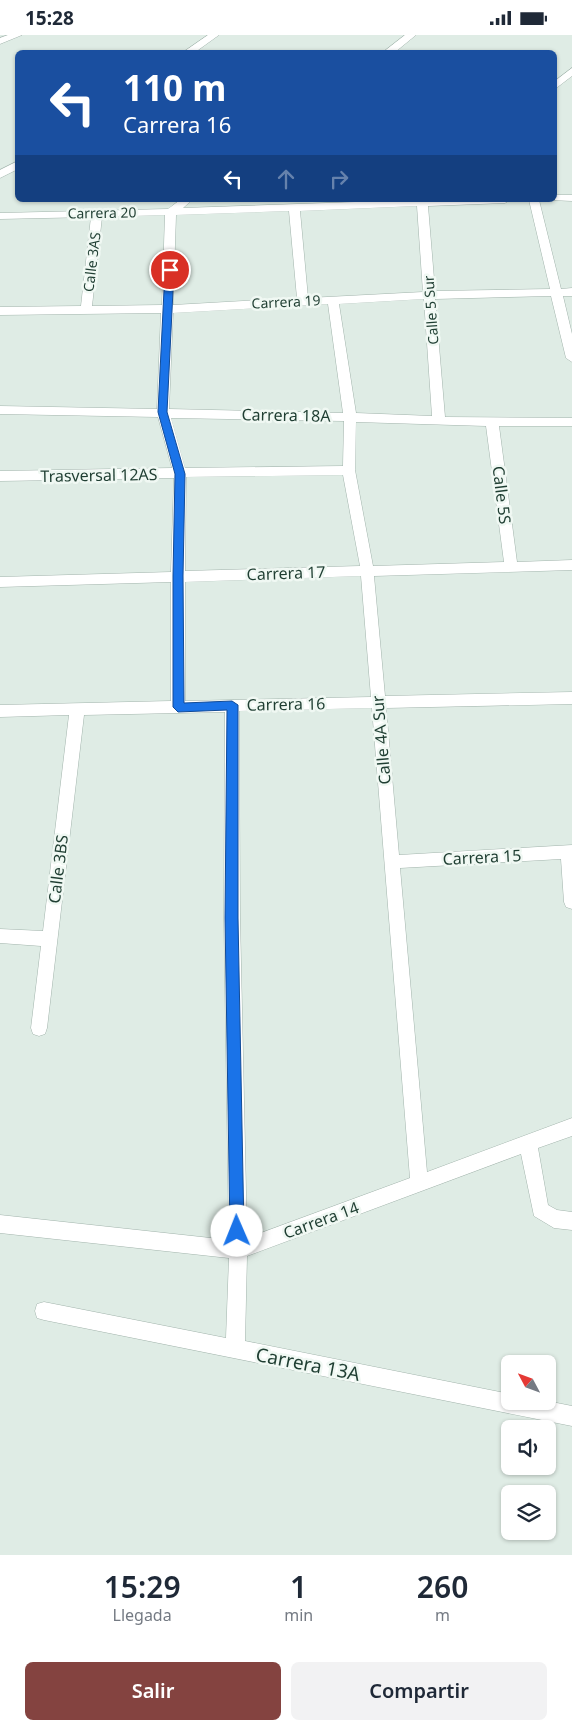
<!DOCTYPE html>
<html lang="es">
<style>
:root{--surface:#fff;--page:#f2f2f3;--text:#1f2937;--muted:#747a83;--accent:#844340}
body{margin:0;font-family:"Noto Sans",sans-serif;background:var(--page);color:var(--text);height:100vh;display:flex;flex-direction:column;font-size:19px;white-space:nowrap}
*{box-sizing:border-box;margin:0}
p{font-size:16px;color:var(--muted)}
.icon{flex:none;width:28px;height:28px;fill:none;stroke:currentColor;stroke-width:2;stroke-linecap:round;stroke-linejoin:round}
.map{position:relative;height:1520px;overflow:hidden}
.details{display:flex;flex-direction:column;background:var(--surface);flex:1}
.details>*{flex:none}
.top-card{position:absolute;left:15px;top:15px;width:542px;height:152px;border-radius:8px;box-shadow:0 1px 4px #0004;background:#1a4fa0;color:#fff;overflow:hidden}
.needle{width:32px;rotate:311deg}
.fabs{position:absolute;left:501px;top:1320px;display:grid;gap:10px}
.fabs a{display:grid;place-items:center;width:55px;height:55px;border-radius:8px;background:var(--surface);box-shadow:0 1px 4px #0004;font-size:25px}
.pin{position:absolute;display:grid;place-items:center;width:42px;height:42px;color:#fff;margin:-21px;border:2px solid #fff;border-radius:50%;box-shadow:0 1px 5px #0007}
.me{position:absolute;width:55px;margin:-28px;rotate:359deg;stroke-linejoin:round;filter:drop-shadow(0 0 4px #0008)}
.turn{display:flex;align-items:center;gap:18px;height:105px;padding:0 25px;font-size:22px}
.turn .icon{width:65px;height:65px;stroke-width:2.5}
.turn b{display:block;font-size:35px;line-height:42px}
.lanes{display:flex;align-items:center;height:48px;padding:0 25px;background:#0003;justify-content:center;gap:25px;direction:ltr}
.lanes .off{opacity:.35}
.eta{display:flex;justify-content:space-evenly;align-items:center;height:85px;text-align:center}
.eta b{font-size:30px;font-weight:600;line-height:35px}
.action{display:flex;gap:10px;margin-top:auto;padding:10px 25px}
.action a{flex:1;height:58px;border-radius:8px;background:var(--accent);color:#fff;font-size:20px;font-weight:600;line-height:58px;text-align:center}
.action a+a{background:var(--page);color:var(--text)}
.status{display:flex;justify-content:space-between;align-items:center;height:35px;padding:0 25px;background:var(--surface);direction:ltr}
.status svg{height:14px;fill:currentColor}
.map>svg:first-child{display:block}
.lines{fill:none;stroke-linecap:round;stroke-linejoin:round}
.minor-casing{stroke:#a2b4ac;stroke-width:1}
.minor{fill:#fff;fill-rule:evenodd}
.route{fill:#1a73e8;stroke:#114b97}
.labels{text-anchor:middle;stroke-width:5;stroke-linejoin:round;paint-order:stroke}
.far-street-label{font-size:14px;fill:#1f3e32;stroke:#f0f8f3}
.street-label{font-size:16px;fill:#1f3e32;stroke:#f0f8f3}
.near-street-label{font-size:19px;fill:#1f3e32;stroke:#f0f8f3}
</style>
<div class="status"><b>15:28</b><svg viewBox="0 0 49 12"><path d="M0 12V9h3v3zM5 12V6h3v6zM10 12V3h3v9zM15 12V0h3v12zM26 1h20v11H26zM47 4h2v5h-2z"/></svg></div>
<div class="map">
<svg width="572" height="1520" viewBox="0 0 572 1520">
<rect width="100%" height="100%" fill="#dfece5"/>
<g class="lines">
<defs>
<g id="minor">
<path d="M 8,0 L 22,0 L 0,9 L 0,3 Z"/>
<path d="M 208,0 L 219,0 L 194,18 L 182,18 Z"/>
<path d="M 405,0 L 416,0 L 394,18 L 382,18 Z"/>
<path d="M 572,33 L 572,41 L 555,54 L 555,46 Z"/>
<path d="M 18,126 L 18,134 L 0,143 L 0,135 Z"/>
<path d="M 555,160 L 572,160 L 572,166 L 551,165 L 555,165 Z"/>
<path d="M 180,165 L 192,165 L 183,173 L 413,165 L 510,165 L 505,168 L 428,171 L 435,256 L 550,254 L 529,165 L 539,165 L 561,254 L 572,253 L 572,261 L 563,261 L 572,299 L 572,327 L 566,323 L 551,261 L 435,264 L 445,382 L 572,383 L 572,391 L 499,391 L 517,527 L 572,525 L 572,535 L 374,541 L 385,661 L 572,657 L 572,669 L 386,673 L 399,820 L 572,810 L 572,874 L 566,872 L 564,867 L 561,824 L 400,833 L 427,1137 L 572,1083 L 572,1101 L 538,1113 L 548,1170 L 557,1175 L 572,1177 L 572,1195 L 554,1193 L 534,1181 L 521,1119 L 247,1221 L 245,1306 L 510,1359 L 510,1366 L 547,1366 L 572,1371 L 572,1391 L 44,1285 L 37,1283 L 35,1276 L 37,1269 L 44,1267 L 226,1303 L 229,1223 L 0,1198 L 0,1180 L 229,1205 L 224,883 L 225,677 L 84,680 L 47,993 L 45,999 L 39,1001 L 33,999 L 31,993 L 41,911 L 0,908 L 0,894 L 43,896 L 69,680 L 0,682 L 0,670 L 171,666 L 171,547 L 0,552 L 0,542 L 171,537 L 174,443 L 0,446 L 0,436 L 172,433 L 158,382 L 0,379 L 0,371 L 157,374 L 161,278 L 0,280 L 0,272 L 81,271 L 91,182 L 0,184 L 0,178 L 168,174 ZM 417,171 L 423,257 L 308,263 L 300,176 ZM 289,176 L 297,263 L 173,270 L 176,180 ZM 165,180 L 162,270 L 92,271 L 102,182 ZM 424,264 L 432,381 L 356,378 L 339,269 ZM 328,269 L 343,378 L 169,374 L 173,278 ZM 171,383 L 344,386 L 343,431 L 185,433 ZM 356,387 L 486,391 L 504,527 L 373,531 L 355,435 ZM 343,440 L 360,531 L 185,536 L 186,442 ZM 361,541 L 371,662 L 185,666 L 185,547 ZM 372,673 L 410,1143 L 247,1203 L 240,883 L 239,676 Z"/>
</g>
</defs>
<use href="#minor" class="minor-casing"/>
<use href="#minor" class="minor"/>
</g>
<path class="route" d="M 170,232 L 174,235 L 167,377 L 185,439 L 183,541 L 184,668 L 232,666 L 238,670 L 238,883 L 244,1196 L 242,1200 L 237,1202 L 232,1200 L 230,1196 L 225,883 L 227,675 L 178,677 L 173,672 L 173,541 L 175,439 L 158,377 L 165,235 Z"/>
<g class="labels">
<g class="far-street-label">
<text transform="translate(102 178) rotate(-1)" y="5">Carrera 20</text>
<text transform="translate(92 227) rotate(-83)" y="5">Calle 3AS</text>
<text transform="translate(286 267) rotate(-3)" y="5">Carrera 19</text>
<text transform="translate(431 275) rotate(-94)" y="5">Calle 5 Sur</text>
</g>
<g class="street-label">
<text transform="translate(286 380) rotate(1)" y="6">Carrera 18A</text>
<text transform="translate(99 440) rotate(-1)" y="6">Trasversal 12AS</text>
<text transform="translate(502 460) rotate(83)" y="6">Calle 5S</text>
<text transform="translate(286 538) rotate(-2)" y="6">Carrera 17</text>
<text transform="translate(286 669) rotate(-1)" y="6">Carrera 16</text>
<text transform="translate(381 705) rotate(-95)" y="6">Calle 4A Sur</text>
<text transform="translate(482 822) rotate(-3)" y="6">Carrera 15</text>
<text transform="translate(58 834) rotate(-83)" y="6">Calle 3BS</text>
<text transform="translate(321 1185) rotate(-20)" y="6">Carrera 14</text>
</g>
<g class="near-street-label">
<text transform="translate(308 1329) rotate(11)" y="7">Carrera 13A</text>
</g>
</g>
</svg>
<div class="fabs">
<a><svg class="needle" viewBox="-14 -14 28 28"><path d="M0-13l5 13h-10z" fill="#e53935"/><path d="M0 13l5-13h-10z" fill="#747a83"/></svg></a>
<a><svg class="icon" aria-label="sound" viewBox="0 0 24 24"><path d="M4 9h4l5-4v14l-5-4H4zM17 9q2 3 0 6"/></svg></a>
<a><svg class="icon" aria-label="layers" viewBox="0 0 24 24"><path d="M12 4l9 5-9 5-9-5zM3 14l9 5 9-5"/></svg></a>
</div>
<div class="pin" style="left:170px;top:235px;background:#d93025"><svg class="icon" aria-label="arrive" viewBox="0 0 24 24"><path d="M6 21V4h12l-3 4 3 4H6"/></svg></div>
<svg class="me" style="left:237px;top:1196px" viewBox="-20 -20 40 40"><circle r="19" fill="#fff"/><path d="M0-13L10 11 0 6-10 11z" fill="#1a73e8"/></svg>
<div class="top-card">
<div class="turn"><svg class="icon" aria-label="left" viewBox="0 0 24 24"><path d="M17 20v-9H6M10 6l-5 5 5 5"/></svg><div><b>110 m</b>Carrera 16</div></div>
<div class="lanes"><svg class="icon" aria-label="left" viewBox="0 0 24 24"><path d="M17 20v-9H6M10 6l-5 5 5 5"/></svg><svg class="icon off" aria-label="ahead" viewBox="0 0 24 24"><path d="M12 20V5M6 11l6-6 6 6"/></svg><svg class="icon off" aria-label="right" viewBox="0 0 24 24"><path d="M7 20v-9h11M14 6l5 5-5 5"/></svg></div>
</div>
</div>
<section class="details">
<div class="eta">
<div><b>15:29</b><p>Llegada</p></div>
<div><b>1</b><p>min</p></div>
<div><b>260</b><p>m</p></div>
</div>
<div class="action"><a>Salir</a><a>Compartir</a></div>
</section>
